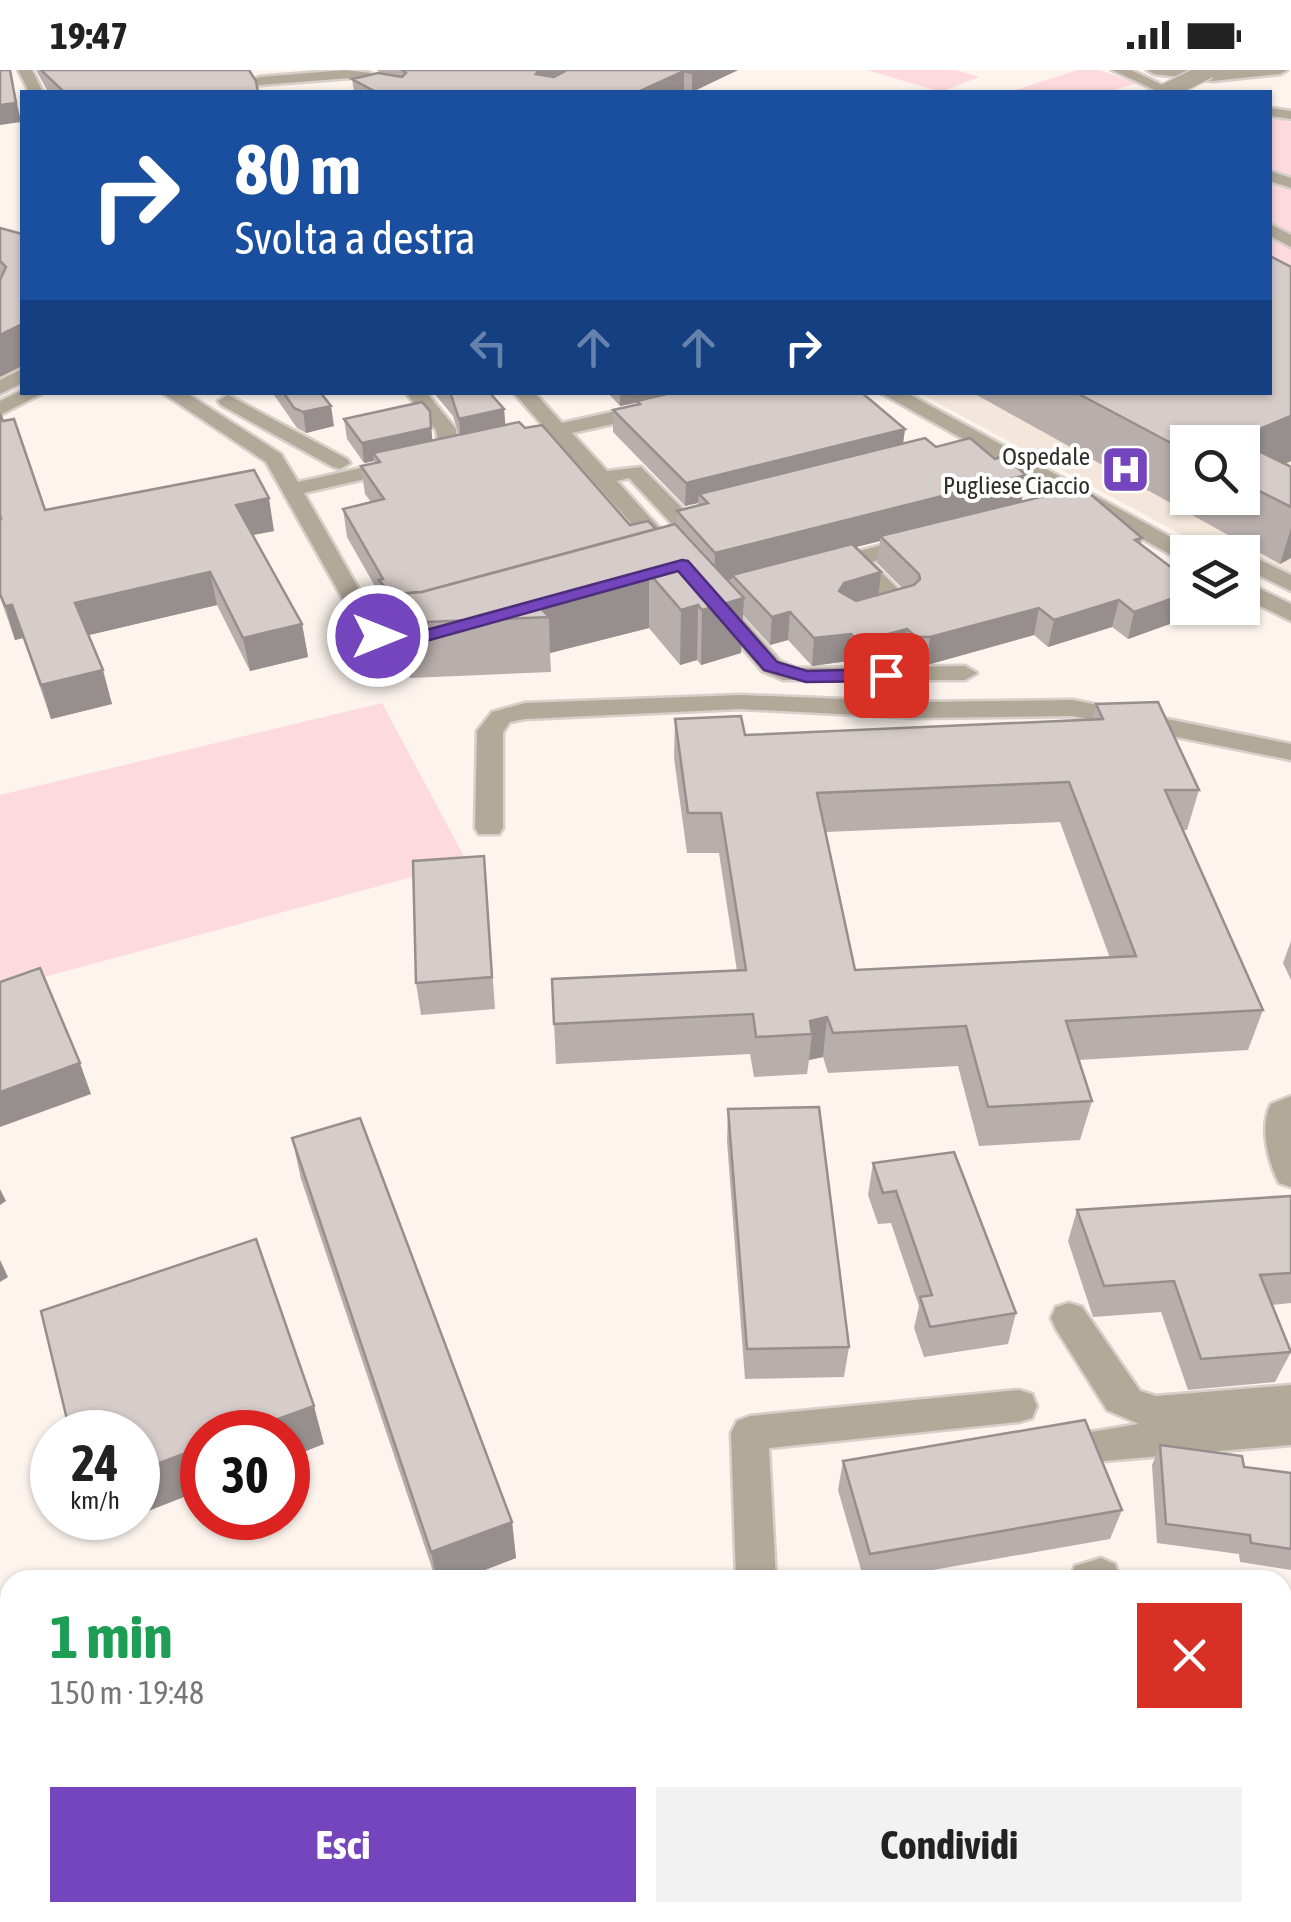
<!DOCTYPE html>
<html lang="it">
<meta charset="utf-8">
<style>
:root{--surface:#fff;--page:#f2f2f2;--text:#222;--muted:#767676;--accent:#7445bd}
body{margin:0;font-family:"Asap Condensed",sans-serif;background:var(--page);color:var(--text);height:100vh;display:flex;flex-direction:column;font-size:38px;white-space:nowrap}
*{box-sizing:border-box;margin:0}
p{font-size:32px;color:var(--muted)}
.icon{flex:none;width:55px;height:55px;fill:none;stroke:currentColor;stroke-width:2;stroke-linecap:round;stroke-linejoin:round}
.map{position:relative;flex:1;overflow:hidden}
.sheet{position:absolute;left:0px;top:1500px;width:1292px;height:352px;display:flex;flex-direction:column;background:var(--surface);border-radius:30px 30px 0 0;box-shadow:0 2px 8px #0004}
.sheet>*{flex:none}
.guide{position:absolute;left:20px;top:20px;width:1252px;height:305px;border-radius:0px;box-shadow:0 2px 8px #0004;background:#1a4fa0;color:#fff;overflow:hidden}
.controls{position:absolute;left:1170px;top:355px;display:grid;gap:20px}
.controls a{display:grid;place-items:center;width:90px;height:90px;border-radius:0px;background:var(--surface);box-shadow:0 2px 8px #0004;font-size:50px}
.speed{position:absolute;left:30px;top:1340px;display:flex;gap:20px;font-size:50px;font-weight:700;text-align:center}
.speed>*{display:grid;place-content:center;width:130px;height:130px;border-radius:50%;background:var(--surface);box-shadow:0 2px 8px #0004;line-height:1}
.speed small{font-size:25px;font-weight:400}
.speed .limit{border:15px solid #d22;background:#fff;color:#111}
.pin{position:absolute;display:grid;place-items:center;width:85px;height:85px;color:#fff;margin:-42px;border-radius:20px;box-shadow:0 5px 15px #0006}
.me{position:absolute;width:110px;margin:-55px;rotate:90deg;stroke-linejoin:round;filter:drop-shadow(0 0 8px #0008)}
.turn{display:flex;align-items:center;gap:35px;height:210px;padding:0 50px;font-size:45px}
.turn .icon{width:130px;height:130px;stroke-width:2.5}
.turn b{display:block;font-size:70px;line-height:85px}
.lanes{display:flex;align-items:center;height:95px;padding:0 50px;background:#0003;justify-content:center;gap:50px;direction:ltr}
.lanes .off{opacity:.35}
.round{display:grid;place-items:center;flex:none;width:105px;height:105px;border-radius:0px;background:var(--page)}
.headline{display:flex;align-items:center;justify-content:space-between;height:170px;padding:0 50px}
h1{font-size:60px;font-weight:700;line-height:75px;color:#1e9e55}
.cta{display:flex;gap:20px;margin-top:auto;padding:20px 50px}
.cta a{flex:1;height:115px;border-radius:0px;background:var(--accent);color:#fff;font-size:40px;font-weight:700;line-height:115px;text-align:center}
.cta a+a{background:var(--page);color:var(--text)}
.status{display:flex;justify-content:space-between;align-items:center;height:70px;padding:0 50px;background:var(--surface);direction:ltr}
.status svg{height:28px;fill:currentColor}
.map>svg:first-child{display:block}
.built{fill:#f4e6da;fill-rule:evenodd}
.green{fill:#fddade}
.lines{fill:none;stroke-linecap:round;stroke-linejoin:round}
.minor-casing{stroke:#d7d0ca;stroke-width:5}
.minor{fill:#b2a998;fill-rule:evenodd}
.minor-bridge-casing{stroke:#d7d0ca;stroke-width:19;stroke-linecap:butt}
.minor-bridge{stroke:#b2a998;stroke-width:16}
.wall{fill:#b8afad;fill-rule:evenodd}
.shaded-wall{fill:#968f8d}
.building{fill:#d6ccc9;stroke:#968f8d;stroke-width:2.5;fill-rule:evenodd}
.route{fill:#7445bd;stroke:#4b2d7b;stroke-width:2.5}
.labels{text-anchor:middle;stroke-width:8;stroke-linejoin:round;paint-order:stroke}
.far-poi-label{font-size:25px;fill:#302d2b;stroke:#fff;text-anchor:end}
</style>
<div class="status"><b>19:47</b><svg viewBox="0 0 49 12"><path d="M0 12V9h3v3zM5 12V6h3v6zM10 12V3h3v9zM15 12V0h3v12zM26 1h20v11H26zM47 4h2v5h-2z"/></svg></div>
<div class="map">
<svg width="1291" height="1852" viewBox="0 0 1291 1852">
<rect width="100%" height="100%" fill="#fcf4ed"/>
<path class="built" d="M 1291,243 L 1291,524 L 1243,498 L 1242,482 L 1214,482 L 919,323 L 1270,322 ZM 1188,372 L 1242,372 L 1242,428 L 1188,428 Z"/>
<g class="green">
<path d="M 867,0 L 956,0 L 979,7 L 941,22 Z"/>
<path d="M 1078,0 L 1099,0 L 1137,13 L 1108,22 L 1012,21 Z"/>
<path d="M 1270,45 L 1291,53 L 1291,199 L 1270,187 Z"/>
<path d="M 382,633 L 467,792 L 0,919 L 0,725 Z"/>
</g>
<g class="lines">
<defs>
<g id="minor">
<path d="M 18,0 L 32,0 L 43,22 L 29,22 Z"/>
<path d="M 346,0 L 370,3 L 363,7 L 259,15 L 252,11 L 259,7 Z"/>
<path d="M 1112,0 L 1131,0 L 1175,21 L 1159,22 Z"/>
<path d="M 1147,0 L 1287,0 L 1280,4 L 1213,11 L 1154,4 Z"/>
<path d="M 1270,38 L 1291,41 L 1291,49 L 1270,46 Z"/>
<path d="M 1270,101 L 1291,108 L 1291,118 L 1270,111 Z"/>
<path d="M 1270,154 L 1291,165 L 1291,177 L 1270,166 Z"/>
<path d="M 22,299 L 22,313 L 0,324 L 0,310 Z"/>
<path d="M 22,320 L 45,322 L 0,345 L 0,331 Z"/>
<path d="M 161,322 L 185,322 L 281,384 L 298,412 L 402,389 L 409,391 L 412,395 L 409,399 L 304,423 L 380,556 C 404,570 425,551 448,557 L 452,562 L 448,567 L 396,576 L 363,565 L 266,392 Z"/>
<path d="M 405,322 L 426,322 L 456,359 L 458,385 L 455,389 L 441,389 L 436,360 Z"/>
<path d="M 513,322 L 534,322 L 562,353 L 702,322 L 742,322 L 732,328 L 572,363 L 607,401 L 641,397 L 684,440 L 713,433 L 724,440 C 714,450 686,456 671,453 L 629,408 L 617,411 L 681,482 L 670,489 L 662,487 L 553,367 L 537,367 L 534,363 L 544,357 Z"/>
<path d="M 879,322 L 905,322 L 1198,482 L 1188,482 L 1188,492 L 1180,490 Z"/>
<path d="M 228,325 L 347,389 L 350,393 L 340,399 L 333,397 L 221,335 L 218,331 Z"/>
<path d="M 916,466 L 924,468 L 927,473 L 924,478 L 871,492 L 913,534 C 905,544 883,549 871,546 L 867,541 L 885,531 L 850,497 L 825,504 L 814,497 L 817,492 Z"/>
<path d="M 1242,481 L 1291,505 L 1291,521 L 1242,497 L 1242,482 L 1237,482 Z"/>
<path d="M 1242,510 L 1291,534 L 1291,551 L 1242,527 Z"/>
<path d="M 718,528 L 726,530 L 780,591 L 796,598 L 965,596 L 977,603 L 965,610 L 783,610 L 762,601 L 710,540 L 706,535 L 710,530 Z"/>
<path d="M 740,625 L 917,632 L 1073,630 L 1291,674 L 1291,690 L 1073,646 L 917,648 L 740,639 L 525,649 L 510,652 L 503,662 L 503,758 L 499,764 L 479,764 L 475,758 L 477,661 L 492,642 L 525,633 Z"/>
<path d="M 1291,1026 L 1291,1117 L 1279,1113 C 1268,1092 1259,1056 1271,1034 Z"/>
<path d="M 1069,1233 L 1082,1237 L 1140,1321 L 1156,1326 L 1291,1315 L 1291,1375 L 1103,1391 L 1090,1386 L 1084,1374 L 1090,1362 L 1139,1354 L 1107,1340 L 1056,1259 L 1051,1248 L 1056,1237 Z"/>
<path d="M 1019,1320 L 1032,1324 L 1037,1336 L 1032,1348 L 1019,1352 L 769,1378 L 776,1510 L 736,1510 L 731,1363 L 737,1351 L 750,1346 Z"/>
<path d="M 1101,1488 L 1115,1494 L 1120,1510 L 1069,1510 L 1075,1496 Z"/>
<path d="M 1291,1569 L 1291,1609 L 1282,1611 L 1282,1570 Z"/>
<path d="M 0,1690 L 10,1691 L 10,1735 L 0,1734 Z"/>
<path d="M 1282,1792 L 1291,1793 L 1291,1839 L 1282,1838 Z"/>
</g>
</defs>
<use href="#minor" class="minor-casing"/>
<use href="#minor" class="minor"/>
<defs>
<path id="minor-bridge" d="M 1165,22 L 1209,0"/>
</defs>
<use href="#minor-bridge" class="minor-bridge-casing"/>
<use href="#minor-bridge" class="minor-bridge"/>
</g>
<g class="wall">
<path d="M 36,0 L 249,0 L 258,22 L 48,22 Z"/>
<path d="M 377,0 L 566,0 L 551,7 L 554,7 L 567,0 L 738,0 L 692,22 L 684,20 L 678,22 L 354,22 L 352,9 L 382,4 Z"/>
<path d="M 0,158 L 22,164 L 22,296 L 0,307 Z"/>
<path d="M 272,322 L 320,322 L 334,356 L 306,363 L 297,358 Z"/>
<path d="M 433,322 L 489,322 L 504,339 L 505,355 L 630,455 L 656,459 L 676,456 L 677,441 L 698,436 L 698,433 L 685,436 L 613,362 L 613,340 L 637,335 L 637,333 L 620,336 L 607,322 L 861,322 L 905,359 L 903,373 L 936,377 L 995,389 L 1026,405 L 1021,432 L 1142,468 L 1141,474 L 1188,538 L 1194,538 L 1192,546 L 1128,569 L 1112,557 L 1048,577 L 1034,565 L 927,595 L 912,595 L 904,587 L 871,596 L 852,596 L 848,591 L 812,596 L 788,570 L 770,575 L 743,545 L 741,583 L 701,595 L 697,590 L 680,595 L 649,558 L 550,583 L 551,602 L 410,608 L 409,599 L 404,599 L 399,558 L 382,538 L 381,527 L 347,467 L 343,439 L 371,432 L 365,424 L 361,396 L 375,393 L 374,391 L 364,393 L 347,369 L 344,349 L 433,371 L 459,365 L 453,346 ZM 880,471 L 877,493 L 902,518 L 878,525 L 881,502 L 855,477 Z"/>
<path d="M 965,322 L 1270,322 L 1291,391 L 1285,394 L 1291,397 L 1291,488 L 1280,494 L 975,324 L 970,325 ZM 1188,372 L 1242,372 L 1242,428 L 1188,428 Z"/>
<path d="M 3,351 L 45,440 L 274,461 L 253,465 L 302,554 L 308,587 L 250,601 L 217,535 L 88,565 L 112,634 L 51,649 L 23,568 L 15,570 L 0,527 L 0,449 Z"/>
<path d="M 1096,634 L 1199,720 L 1187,760 L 1182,760 L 1263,940 L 1248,980 L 1078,990 L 1092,1031 L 1080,1070 L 979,1076 L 958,996 L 828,1003 L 823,987 L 809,990 L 807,1004 L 754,1007 L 750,984 L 556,994 L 552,909 L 737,901 L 719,783 L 687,783 L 674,688 L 675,649 L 745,665 L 1092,650 ZM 1060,752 L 1110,888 L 855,900 L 826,762 Z"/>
<path d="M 484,786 L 495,939 L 421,945 L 416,913 Z"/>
<path d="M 1291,871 L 1291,910 L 1283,893 Z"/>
<path d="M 728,1039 L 849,1277 L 844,1307 L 745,1309 L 727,1071 Z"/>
<path d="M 292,1068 L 512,1452 L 516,1488 L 459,1510 L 436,1510 L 301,1109 Z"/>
<path d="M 873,1093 L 1016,1243 L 1008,1274 L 924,1287 L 914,1258 L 919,1236 L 891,1153 L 878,1154 L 868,1125 Z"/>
<path d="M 1291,1126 L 1291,1233 L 1272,1235 L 1291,1282 L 1275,1312 L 1188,1320 L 1161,1242 L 1093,1247 L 1068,1171 L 1077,1140 Z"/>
<path d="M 1160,1375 L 1244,1397 L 1291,1403 L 1291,1500 L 1240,1492 L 1239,1484 L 1157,1473 L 1152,1395 Z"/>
<path d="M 843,1391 L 1122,1440 L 1110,1469 L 876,1510 L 864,1510 L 838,1420 Z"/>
<path d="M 1282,1610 L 1291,1721 L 1282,1723 Z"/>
</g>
<g class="shaded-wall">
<path d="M 10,0 L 21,52 L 0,55 L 0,35 Z"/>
<path d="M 539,0 L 566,0 L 548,8 L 536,4 Z"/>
<path d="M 699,0 L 738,0 L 692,22 L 692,3 Z"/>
<path d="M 684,1 L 684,20 L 678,22 L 638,22 Z"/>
<path d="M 22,254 L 22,296 L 0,307 L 0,265 Z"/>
<path d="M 620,322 L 683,322 L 620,336 Z"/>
<path d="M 331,336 L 334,356 L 306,363 L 303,342 Z"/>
<path d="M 504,339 L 506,362 L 461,371 L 459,349 Z"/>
<path d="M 430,341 L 433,378 L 373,383 L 374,391 L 364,393 L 362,373 Z"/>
<path d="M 1291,346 L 1291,391 L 1243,412 L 1235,369 Z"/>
<path d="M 905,359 L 902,381 L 699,424 L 698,433 L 685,436 L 686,413 Z"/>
<path d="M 1026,405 L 1021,435 L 880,466 L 880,471 L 736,508 L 732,505 L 732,509 L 714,514 L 715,483 Z"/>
<path d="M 269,428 L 274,461 L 242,467 L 236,435 Z"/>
<path d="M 1291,458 L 1291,488 L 1280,494 Z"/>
<path d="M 210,502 L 217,535 L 85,566 L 75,533 Z"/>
<path d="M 881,502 L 878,529 L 841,541 L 839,521 L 844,513 Z"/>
<path d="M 649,503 L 649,558 L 550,583 L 549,547 L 534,531 Z"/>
<path d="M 1188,523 L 1188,538 L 1194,538 L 1192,546 L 1128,569 L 1134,542 Z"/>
<path d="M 744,528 L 741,583 L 701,595 L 702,540 Z"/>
<path d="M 1119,530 L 1112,557 L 1048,577 L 1054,550 Z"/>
<path d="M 12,535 L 23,568 L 15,570 L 5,536 Z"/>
<path d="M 698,535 L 697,590 L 680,595 L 681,540 Z"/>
<path d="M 1039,538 L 1034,565 L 927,595 L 930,567 Z"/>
<path d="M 790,542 L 788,570 L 770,575 L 772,547 Z"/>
<path d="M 302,554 L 308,587 L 250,601 L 243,568 Z"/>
<path d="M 907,559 L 904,587 L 871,596 L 874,568 Z"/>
<path d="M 851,564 L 848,591 L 812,596 L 814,568 Z"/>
<path d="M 103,600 L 112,634 L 51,649 L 41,615 Z"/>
<path d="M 827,947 L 823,987 L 809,990 L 812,964 L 810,951 Z"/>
<path d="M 80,993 L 91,1024 L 0,1057 L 0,1022 Z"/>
<path d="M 0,1119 L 6,1131 L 0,1135 Z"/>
<path d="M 0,1190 L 8,1207 L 0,1212 Z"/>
<path d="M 314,1336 L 324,1374 L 288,1388 L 288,1362 L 242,1362 Z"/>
<path d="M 202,1377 L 202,1420 L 138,1445 L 138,1401 Z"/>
<path d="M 96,1448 L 130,1448 L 102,1458 Z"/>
<path d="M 512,1452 L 516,1488 L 459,1510 L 437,1510 L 431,1482 Z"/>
<path d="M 1288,1701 L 1291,1701 L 1291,1721 L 1282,1723 L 1282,1709 Z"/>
</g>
<g class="building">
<path d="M 0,0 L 10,0 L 16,33 L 0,35 Z"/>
<path d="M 41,0 L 249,0 L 256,11 L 258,22 L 64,22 Z"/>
<path d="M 402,0 L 539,0 L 536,4 L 554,7 L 567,0 L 699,0 L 692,3 L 684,1 L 638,22 L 376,22 L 352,9 L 378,3 L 402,7 L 406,3 Z"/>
<path d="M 0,158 L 22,164 L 22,254 L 0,265 L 0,210 L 6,197 L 0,191 Z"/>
<path d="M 1270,186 L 1291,197 L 1291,346 L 1235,369 L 1291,397 L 1291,437 L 1242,412 L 1242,372 L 1188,372 L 1188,382 L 1075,322 L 1270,322 Z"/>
<path d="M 283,322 L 320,322 L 331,336 L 303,342 L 294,338 Z"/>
<path d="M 450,322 L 489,322 L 504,339 L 459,349 Z"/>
<path d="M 675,322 L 861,322 L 905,359 L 686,413 L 613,340 L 640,334 L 637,331 Z"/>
<path d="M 422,332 L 430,341 L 431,358 L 362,373 L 344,349 Z"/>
<path d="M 0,344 L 3,351 L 14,349 L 45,440 L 254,400 L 269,428 L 236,435 L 302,554 L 243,568 L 210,502 L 75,533 L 103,600 L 41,615 L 12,535 L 5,536 L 0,524 L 0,449 L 1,449 L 0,444 Z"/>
<path d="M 519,352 L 525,358 L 542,355 L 630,455 L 648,451 L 656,459 L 422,522 L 398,524 L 398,529 L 395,529 L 379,510 L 383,509 L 343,439 L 384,429 L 361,396 L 380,392 L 373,383 Z"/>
<path d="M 925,368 L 936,377 L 970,368 L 995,389 L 1003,386 L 1026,405 L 715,483 L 677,441 L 708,433 L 699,424 Z"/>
<path d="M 1082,417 L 1142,468 L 1135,470 L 1188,510 L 1188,523 L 1134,542 L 1119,530 L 1054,550 L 1039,538 L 930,567 L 916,567 L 907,559 L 874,568 L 855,568 L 851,564 L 814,568 L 790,542 L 772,547 L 732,505 L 852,474 L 881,502 L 844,513 L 839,521 L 856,531 L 914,515 L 920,509 L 919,504 L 880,466 Z"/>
<path d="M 675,454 L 744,528 L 702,540 L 698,535 L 681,540 L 649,503 L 534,531 L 549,547 L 403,553 L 403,543 L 397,544 L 398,524 L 422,522 Z"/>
<path d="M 1158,632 L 1199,720 L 1165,720 L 1263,940 L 1066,951 L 1092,1031 L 988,1037 L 966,956 L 833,963 L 827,947 L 810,951 L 812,964 L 756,967 L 753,944 L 554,954 L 552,909 L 746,900 L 721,743 L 688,743 L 675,649 L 741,646 L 745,665 L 1103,649 L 1096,634 ZM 1069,712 L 1136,886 L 855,900 L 817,723 Z"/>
<path d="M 484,786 L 492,907 L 416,913 L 413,791 Z"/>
<path d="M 40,898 L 80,993 L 0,1022 L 0,912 Z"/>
<path d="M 819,1037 L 849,1277 L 747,1279 L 728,1039 Z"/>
<path d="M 360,1048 L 512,1452 L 431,1482 L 292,1068 Z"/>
<path d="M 954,1082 L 1016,1243 L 930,1257 L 920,1227 L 932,1225 L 896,1121 L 883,1123 L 873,1093 Z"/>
<path d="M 1291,1126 L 1291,1203 L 1260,1205 L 1291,1282 L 1201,1289 L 1174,1211 L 1104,1216 L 1077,1140 Z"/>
<path d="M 256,1169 L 314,1336 L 242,1362 L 202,1362 L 202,1377 L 138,1401 L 138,1362 L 70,1362 L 41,1241 Z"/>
<path d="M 1085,1350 L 1122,1440 L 870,1484 L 843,1391 Z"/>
<path d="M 1160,1375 L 1242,1386 L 1244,1397 L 1291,1403 L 1291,1479 L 1251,1473 L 1250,1465 L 1166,1454 Z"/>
<path d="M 1291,1608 L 1291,1701 L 1288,1701 L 1282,1689 L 1282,1610 Z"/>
</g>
<path class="route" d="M 682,490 L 688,491 L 777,592 L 807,601 L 886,599 L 895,605 L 886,611 L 806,612 L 764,600 L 678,501 L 419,573 L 378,571 L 369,566 L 378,560 L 419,562 Z"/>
<defs>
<symbol id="hospital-square" viewBox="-11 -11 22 22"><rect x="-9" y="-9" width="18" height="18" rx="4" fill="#7445bd" stroke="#fff"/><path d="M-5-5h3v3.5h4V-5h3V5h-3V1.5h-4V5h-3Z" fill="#fff"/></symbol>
</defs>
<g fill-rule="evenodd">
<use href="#hospital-square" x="1098" y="372" width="55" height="55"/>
</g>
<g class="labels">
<g class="far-poi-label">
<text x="1090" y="395">Ospedale<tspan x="1090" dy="29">Pugliese Ciaccio</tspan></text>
</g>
</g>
</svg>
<div class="controls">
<a><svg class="icon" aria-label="search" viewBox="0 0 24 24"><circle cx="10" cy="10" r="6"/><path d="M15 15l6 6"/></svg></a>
<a><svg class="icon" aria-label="layers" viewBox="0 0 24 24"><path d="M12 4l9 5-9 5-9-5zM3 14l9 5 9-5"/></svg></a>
</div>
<div class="speed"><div>24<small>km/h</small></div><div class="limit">30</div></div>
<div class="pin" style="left:886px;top:605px;background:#d93025"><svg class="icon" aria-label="arrive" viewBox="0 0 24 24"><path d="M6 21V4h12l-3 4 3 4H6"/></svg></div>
<svg class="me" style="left:378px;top:566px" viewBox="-20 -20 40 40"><circle r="17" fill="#7445bd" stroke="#fff" stroke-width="3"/><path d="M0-11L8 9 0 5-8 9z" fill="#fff"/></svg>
<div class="guide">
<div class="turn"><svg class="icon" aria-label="right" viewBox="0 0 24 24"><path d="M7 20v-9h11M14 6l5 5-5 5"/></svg><div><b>80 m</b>Svolta a destra</div></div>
<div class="lanes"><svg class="icon off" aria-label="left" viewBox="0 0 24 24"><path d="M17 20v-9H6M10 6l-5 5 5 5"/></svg><svg class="icon off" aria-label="ahead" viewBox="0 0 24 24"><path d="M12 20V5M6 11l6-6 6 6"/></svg><svg class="icon off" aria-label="ahead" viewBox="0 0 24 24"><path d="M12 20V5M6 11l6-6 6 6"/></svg><svg class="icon" aria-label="right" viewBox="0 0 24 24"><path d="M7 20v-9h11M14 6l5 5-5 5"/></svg></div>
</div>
<section class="sheet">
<div class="headline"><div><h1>1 min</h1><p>150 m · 19:48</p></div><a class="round" style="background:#d93025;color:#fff"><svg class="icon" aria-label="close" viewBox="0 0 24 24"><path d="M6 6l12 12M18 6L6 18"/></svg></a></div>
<div class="cta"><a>Esci</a><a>Condividi</a></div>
</section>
</div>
